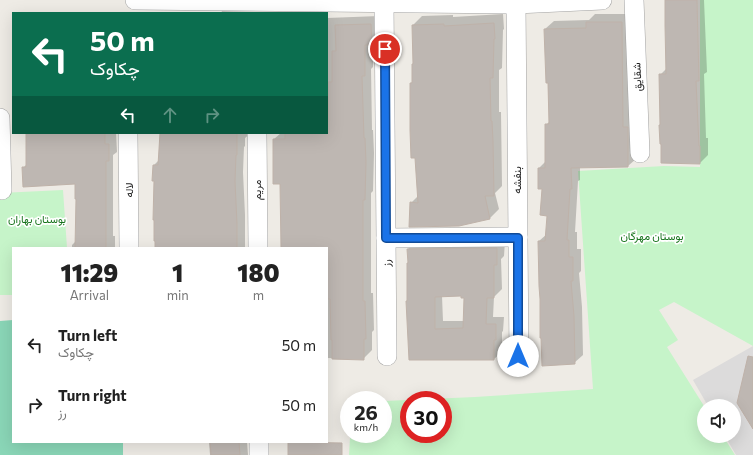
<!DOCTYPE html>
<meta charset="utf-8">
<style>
:root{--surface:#fff;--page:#f6f6f6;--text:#222;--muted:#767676}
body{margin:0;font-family:Commissioner,Vazirmatn,sans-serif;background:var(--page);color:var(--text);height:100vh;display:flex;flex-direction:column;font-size:15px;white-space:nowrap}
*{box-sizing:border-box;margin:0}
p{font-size:13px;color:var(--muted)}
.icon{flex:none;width:22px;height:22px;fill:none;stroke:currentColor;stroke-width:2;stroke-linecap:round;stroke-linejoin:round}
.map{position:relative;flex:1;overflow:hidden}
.side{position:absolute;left:12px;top:247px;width:316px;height:196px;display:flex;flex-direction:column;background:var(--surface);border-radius:0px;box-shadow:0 4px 16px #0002}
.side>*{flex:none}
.top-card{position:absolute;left:12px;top:12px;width:316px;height:122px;border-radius:0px;box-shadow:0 4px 16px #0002;background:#0b6e4f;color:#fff;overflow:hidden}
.buttons{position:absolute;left:697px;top:399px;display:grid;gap:8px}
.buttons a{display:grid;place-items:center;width:44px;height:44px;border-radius:50%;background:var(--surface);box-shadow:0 4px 16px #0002;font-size:20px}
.speed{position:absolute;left:340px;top:391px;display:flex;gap:8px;font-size:20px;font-weight:700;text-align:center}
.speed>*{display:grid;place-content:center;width:52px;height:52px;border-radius:50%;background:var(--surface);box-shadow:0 4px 16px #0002;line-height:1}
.speed small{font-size:10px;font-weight:400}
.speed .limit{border:6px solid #d22;background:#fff;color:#111}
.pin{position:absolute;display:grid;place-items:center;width:34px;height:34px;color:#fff;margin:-17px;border:2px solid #fff;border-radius:50%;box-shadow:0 1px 4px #0007}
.me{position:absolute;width:44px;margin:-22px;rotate:0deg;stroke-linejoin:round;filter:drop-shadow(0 0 3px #0008)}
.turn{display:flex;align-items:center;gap:14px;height:84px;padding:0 12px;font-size:18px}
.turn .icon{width:52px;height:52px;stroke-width:2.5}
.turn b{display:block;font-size:28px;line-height:34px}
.lanes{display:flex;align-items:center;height:38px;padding:0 12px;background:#0003;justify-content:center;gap:20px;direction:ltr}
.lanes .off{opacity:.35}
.eta{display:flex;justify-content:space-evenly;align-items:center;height:68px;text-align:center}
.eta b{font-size:24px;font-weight:800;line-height:28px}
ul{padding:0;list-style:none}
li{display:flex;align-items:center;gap:12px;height:60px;padding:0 12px}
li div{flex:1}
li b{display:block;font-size:15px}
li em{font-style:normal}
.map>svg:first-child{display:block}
.residential{fill:#dcdbdb}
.park{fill:#c6f4c9;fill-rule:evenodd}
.pitch{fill:#8ad6b7}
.shadow{fill:#0003;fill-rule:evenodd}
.building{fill:#beb7b2;stroke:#bfb2a9;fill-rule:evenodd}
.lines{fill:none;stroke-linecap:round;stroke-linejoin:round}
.street-casing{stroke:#a2a2a2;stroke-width:20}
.street{stroke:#fff;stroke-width:19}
.route-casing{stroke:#114b97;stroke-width:10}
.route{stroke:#1a73e8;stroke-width:7}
.labels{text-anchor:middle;stroke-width:3.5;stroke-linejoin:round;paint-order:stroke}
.street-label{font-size:11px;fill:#1e1e1e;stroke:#fff}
.park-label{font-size:11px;fill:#16731b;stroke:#fff}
</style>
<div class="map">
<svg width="753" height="455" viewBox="0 0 753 455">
<rect width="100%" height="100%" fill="#eeebe5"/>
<path class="residential" d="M 753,346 L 753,455 L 736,455 L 725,436 L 734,436 L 734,406 L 708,406 L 693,380 Z"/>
<g class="park">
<path d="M 700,0 L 753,0 L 753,346 L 674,302 L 659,310 L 678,340 L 667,347 L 704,406 L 704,436 L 723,436 L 735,455 L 349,455 L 350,438 L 353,434 L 383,434 L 384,401 L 475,397 L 593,389 L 578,171 L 664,166 L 700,167 ZM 409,400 L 443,400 L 443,434 L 409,434 Z"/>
<path d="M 63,190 L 67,248 L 13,248 L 13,295 L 0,295 L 0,193 Z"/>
</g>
<path class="pitch" d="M 13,320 L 13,442 L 123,442 L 123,455 L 0,455 L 0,321 Z"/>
<g class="shadow">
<path d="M 666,0 L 704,0 L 707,72 L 704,74 L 706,138 L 708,138 L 708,155 L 700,163 L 660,75 L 667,68 Z"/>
<path d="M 222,11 L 258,12 L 258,13 L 221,13 Z"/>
<path d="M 503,14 L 504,29 L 503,30 L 502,68 L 499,70 L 499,112 L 501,112 L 502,186 L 495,193 L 499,209 L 490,218 L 459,225 L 411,203 L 419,195 L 411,83 L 413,81 L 414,63 L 413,25 L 422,16 L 453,15 L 453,17 Z"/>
<path d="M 595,14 L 630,14 L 637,158 L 628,166 L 580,167 L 580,180 L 578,181 L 575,232 L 577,232 L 577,249 L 581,249 L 581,271 L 579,273 L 582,307 L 583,355 L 574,363 L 539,241 L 547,234 L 548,215 L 539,168 L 546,161 L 546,125 L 550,121 L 545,29 L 554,21 L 589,20 Z"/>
<path d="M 379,16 L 380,36 L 373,42 L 373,67 L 371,69 L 372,130 L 373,130 L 374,153 L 373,191 L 371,193 L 371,293 L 373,293 L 374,330 L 372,332 L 372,350 L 363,359 L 327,358 L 327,248 L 282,248 L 281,183 L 274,139 L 281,133 L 327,133 L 327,18 Z"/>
<path d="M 27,133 L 116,133 L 117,152 L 113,155 L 113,236 L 115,236 L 115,248 L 72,248 L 72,245 L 76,241 L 76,183 L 23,168 L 27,164 Z"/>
<path d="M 160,133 L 251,133 L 245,138 L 245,146 L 244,147 L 243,172 L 245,215 L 245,248 L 156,248 L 154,165 L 159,160 Z"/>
<path d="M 416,241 L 505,241 L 504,256 L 501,259 L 502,289 L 494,297 L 493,317 L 504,317 L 503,331 L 502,332 L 502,352 L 494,359 L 410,359 L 408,249 ZM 462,295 L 465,297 L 464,321 L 443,321 L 442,296 Z"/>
<path d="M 327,414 L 328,414 L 327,455 L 288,455 L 289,442 L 327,442 Z"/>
<path d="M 209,442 L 247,442 L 248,455 L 210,455 Z"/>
</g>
<g class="building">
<path d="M 665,0 L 697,0 L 699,81 L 696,81 L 699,146 L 700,146 L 700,164 L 661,163 L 661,144 L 660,144 L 659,125 L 660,125 L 659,74 L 666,74 L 665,25 Z"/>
<path d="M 586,22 L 622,22 L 623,127 L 628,127 L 628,167 L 571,168 L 572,189 L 570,189 L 567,240 L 569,240 L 569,257 L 573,257 L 573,281 L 571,281 L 574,316 L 575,364 L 542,366 L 541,338 L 540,338 L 540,299 L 539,286 L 538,241 L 545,241 L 547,216 L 540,215 L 542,189 L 538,189 L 538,168 L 545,168 L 545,124 L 549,124 L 548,83 L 546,83 L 544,29 L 586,28 Z"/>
<path d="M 494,23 L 495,39 L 494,39 L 493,78 L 490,78 L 491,121 L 492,121 L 493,141 L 494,196 L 485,196 L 490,219 L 459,226 L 409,227 L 410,202 L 418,203 L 415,158 L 411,158 L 410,130 L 410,83 L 412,83 L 412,64 L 413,64 L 412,25 L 444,24 L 444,26 Z"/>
<path d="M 371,24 L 372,45 L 365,45 L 365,76 L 362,76 L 364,138 L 365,138 L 366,162 L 365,200 L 363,200 L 363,301 L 365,301 L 366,339 L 364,339 L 364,360 L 332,359 L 332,340 L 331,340 L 330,299 L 327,299 L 327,248 L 281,248 L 280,184 L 273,184 L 273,139 L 285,139 L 285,133 L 329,133 L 328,82 L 332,82 L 332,51 L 336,51 L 335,25 Z"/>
<path d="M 26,133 L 105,133 L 105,144 L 109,144 L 109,161 L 106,161 L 106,248 L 75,248 L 76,199 L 75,199 L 75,184 L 23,187 L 22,167 L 26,167 Z"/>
<path d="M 160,133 L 237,133 L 237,155 L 236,155 L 235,181 L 237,224 L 237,248 L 155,248 L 155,241 L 154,241 L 154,220 L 153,220 L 154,181 L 152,181 L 153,165 L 158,165 Z"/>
<path d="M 497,248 L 497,265 L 494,265 L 494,298 L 487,298 L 486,324 L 496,324 L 496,340 L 494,340 L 494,360 L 409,360 L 406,301 L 407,301 L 407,263 L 408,263 L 407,249 ZM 461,296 L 461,298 L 464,298 L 463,328 L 435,329 L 435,297 Z"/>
<path d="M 748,356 L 753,357 L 753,429 L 737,403 Z"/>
<path d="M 210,442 L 239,442 L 240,455 L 211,455 Z"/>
<path d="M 288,442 L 342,443 L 342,455 L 288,455 Z"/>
</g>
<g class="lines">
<defs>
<g id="street">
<path d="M 135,0 L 516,4 L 602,0"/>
<path d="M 634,0 L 640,153"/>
<path d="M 384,2 L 387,356"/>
<path d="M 516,4 L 519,356"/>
<path d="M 0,118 L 2,190"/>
<path d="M 128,133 L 129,248"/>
<path d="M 257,133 L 258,248"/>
<path d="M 386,238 L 518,237"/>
<path d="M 259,442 L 259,455"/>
</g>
</defs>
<use href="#street" class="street-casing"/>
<use href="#street" class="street"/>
</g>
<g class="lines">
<defs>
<path id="route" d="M 385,49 L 386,238 L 518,238 L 518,356"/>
</defs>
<use href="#route" class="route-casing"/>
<use href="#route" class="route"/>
</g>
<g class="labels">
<g class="street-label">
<text transform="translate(637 77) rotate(-93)" y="4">شقایق</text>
<text transform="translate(517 180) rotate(-90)" y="4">بنفشه</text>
<text transform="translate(129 190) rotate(-90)" y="4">لاله</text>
<text transform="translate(257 190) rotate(-90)" y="4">مریم</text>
<text transform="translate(386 263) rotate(-90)" y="4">رز</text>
</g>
<g class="park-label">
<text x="37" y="223">بوستان بهاران</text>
<text x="652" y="240">بوستان مهرگان</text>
</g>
</g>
</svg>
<div class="buttons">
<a><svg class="icon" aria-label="sound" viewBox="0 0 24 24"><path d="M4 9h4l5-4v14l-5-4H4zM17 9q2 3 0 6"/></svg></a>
</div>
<div class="speed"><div>26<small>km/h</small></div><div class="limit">30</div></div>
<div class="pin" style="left:385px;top:49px;background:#d93025"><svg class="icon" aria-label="arrive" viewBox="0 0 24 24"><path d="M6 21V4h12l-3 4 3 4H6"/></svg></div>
<svg class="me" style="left:518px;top:356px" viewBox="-20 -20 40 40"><circle r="19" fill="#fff"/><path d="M0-13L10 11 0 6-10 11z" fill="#1a73e8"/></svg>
<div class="top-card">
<div class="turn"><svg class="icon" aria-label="left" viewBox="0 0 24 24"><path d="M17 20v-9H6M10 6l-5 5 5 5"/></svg><div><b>50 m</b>چکاوک</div></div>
<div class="lanes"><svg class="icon" aria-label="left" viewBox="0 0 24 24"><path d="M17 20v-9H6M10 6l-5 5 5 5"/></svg><svg class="icon off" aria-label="ahead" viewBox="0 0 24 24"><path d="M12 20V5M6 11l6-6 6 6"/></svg><svg class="icon off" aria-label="right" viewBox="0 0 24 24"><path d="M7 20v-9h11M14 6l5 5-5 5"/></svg></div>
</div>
<section class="side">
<div class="eta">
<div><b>11:29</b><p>Arrival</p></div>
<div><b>1</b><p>min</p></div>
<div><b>180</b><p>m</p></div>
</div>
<ul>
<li><svg class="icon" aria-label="left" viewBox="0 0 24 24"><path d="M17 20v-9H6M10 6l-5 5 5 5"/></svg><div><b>Turn left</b><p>چکاوک</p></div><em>50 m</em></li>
<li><svg class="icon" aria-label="right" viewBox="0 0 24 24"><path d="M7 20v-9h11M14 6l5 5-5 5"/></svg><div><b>Turn right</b><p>رز</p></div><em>50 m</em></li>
</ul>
</section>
</div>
